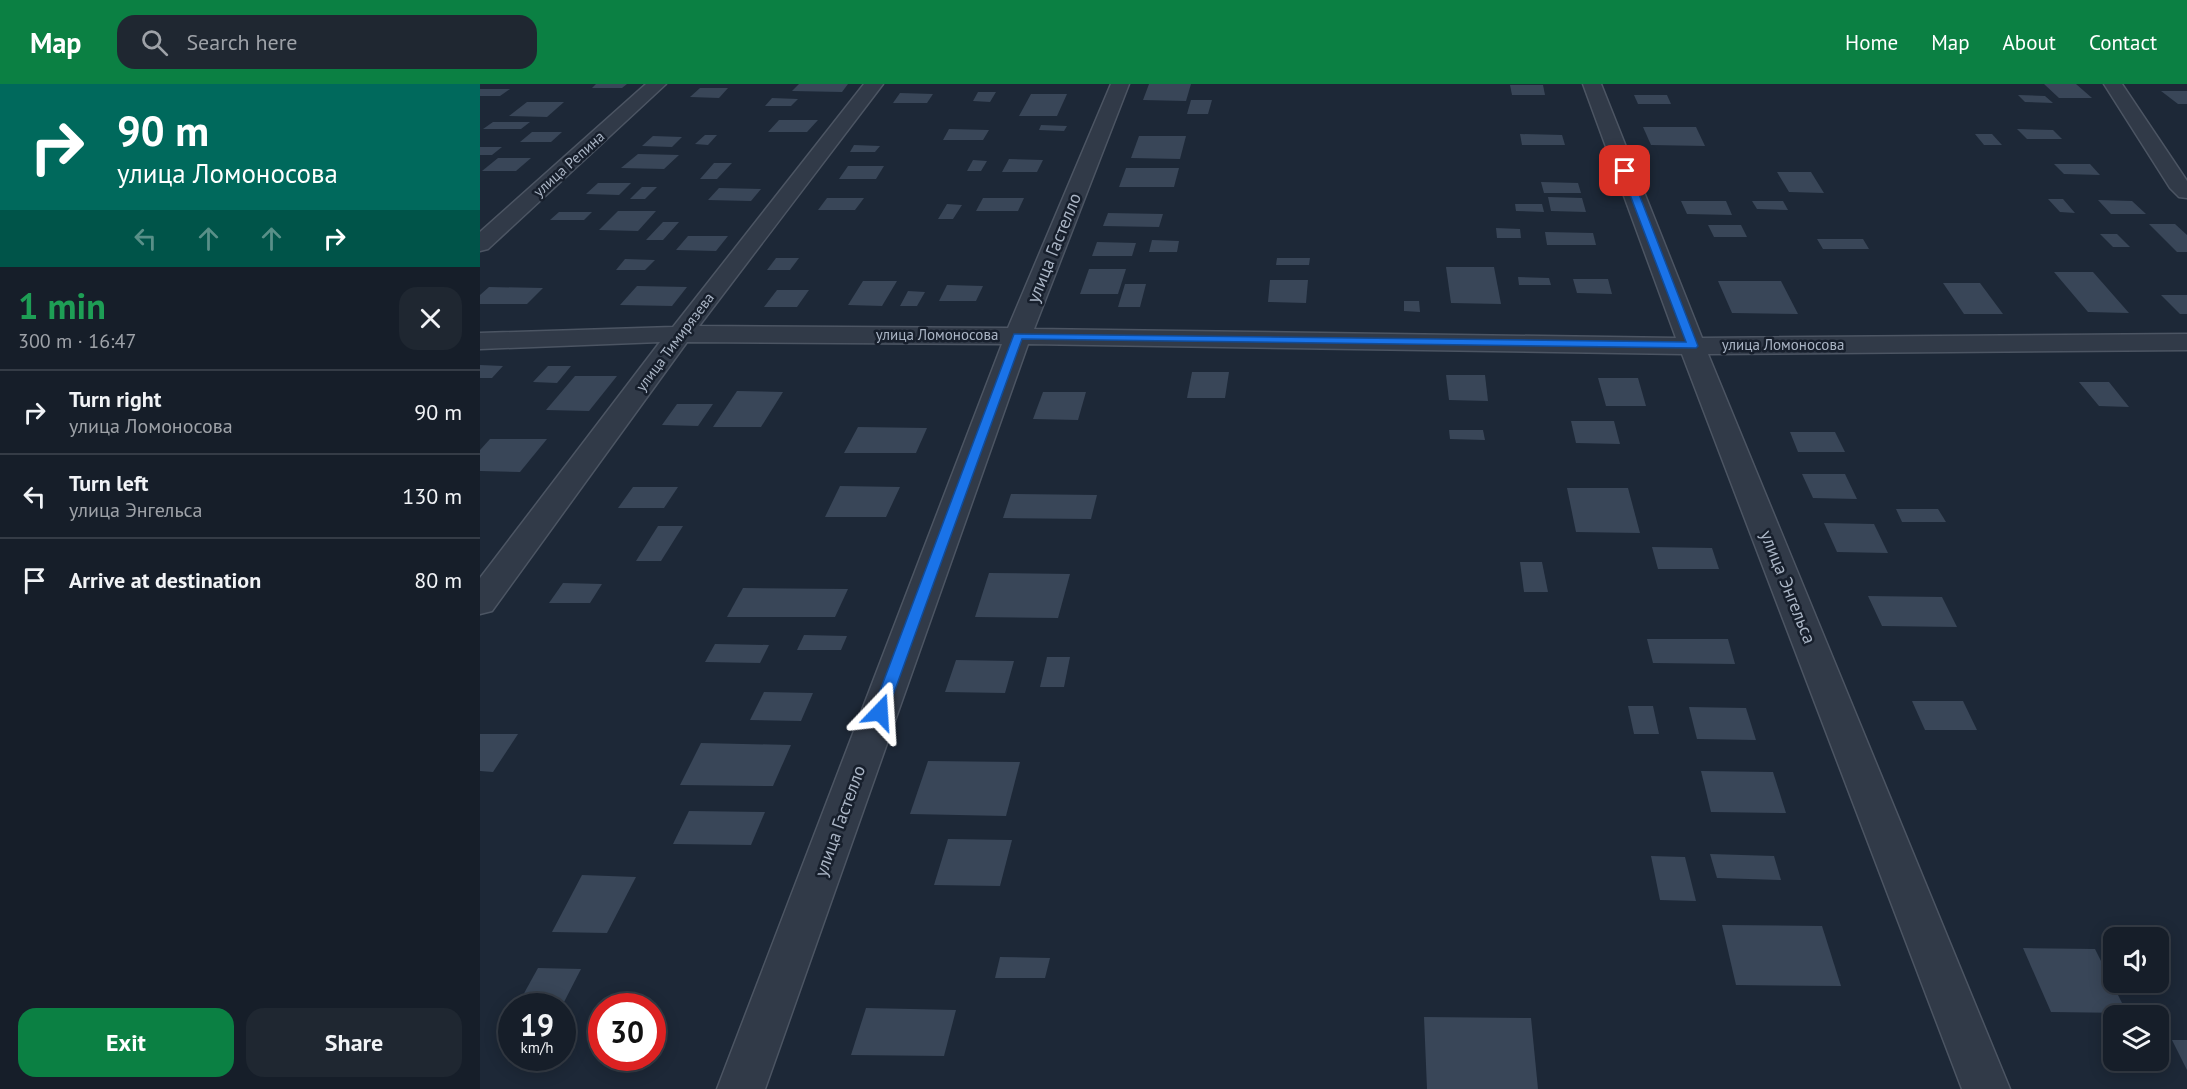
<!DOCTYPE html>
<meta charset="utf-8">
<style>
:root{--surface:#161e29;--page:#1f2731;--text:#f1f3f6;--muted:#9ea2a8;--line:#353c46;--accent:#0b8043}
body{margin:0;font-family:"PT Sans",sans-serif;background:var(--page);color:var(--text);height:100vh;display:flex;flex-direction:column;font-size:22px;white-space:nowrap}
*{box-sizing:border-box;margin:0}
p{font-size:20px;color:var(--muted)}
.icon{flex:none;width:33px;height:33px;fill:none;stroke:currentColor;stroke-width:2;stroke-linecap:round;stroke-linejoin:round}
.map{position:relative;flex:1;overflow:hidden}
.sheet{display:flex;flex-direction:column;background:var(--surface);width:480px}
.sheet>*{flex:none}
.guide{background:#00695c;color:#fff;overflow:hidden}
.controls{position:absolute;left:1623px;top:843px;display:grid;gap:12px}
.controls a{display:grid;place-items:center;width:66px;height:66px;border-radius:12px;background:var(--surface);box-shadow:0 3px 15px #0003,0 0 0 2px var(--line);font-size:30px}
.speed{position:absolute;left:18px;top:909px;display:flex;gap:12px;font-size:30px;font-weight:700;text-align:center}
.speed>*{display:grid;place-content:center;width:78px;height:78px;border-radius:50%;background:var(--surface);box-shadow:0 3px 15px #0003,0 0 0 2px var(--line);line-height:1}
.speed small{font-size:15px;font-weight:400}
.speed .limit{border:9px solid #d22;background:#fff;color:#111}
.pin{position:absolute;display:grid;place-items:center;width:51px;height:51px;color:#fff;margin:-26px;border-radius:12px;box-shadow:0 3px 9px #0006}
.me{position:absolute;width:66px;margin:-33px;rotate:20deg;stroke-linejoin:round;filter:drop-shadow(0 0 4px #0008)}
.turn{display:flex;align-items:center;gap:21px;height:126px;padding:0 18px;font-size:27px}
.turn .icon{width:78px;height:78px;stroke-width:2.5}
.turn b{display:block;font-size:42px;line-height:51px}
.lanes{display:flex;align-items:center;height:57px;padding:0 18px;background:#0003;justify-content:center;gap:30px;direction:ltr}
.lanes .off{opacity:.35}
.round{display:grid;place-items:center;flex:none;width:63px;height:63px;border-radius:18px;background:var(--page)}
.headline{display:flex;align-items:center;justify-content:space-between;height:102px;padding:0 18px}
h1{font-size:36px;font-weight:600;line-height:45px;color:#1e9e55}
.primary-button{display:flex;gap:12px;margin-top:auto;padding:12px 18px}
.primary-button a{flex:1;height:69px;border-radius:18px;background:var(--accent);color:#fff;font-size:24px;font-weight:600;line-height:69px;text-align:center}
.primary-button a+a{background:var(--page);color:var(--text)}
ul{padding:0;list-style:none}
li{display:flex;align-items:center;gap:18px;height:84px;padding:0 18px;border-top:2px solid var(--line)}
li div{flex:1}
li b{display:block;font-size:22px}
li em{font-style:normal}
header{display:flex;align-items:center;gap:36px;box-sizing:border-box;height:84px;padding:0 30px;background:var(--accent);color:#fff}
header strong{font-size:28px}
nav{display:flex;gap:33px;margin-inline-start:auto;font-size:21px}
.search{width:420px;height:54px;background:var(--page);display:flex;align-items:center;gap:15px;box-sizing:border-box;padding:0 21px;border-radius:18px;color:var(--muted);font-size:22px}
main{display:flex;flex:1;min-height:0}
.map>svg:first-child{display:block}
.building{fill:#394658}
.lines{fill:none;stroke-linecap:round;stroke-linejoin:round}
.minor-casing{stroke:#4c5563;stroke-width:3}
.minor{fill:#313a48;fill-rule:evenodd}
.route{fill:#1a73e8;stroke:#114b97;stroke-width:1.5}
.labels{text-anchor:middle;stroke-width:5;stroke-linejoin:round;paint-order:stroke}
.far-street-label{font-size:15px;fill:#aab5c5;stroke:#171f2c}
.street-label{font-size:18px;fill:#aab5c5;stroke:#171f2c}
</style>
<header>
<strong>Map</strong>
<div class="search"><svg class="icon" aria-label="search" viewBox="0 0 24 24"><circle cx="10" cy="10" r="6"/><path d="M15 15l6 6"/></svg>Search here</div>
<nav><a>Home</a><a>Map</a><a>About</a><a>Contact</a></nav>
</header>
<main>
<section class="sheet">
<div class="guide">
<div class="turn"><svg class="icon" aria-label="right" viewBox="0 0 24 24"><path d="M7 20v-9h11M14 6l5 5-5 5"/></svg><div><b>90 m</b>улица Ломоносова</div></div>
<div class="lanes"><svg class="icon off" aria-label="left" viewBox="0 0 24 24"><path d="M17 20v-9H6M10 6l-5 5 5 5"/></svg><svg class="icon off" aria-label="ahead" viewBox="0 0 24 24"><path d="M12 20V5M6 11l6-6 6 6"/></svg><svg class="icon off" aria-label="ahead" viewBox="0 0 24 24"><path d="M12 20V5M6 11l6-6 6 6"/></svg><svg class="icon" aria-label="right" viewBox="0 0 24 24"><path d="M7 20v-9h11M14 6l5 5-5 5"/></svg></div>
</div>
<div class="headline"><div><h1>1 min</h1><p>300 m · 16:47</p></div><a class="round"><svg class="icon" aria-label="close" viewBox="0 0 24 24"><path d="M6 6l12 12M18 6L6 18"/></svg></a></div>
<ul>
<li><svg class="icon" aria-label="right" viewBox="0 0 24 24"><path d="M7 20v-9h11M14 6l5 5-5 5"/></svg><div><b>Turn right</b><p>улица Ломоносова</p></div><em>90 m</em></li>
<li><svg class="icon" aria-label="left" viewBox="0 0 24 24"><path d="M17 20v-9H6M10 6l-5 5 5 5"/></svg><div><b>Turn left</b><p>улица Энгельса</p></div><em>130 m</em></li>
<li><svg class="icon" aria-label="arrive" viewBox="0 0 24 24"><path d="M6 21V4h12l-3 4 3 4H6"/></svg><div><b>Arrive at destination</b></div><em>80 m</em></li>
</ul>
<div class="primary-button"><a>Exit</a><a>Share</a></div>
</section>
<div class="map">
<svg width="1707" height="1005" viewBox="0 0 1707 1005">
<rect width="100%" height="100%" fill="#1d2837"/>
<g class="building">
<path d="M 116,0 L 147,0 L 142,4 L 112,4 Z"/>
<path d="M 319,0 L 368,0 L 362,8 L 312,7 Z"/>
<path d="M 669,0 L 711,0 L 706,17 L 663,16 Z"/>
<path d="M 1564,0 L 1596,0 L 1612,14 L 1579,14 Z"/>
<path d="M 1030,1 L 1063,1 L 1065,11 L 1032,11 Z"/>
<path d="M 220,4 L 248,4 L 239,14 L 210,13 Z"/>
<path d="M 0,5 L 30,5 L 20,12 L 0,12 Z"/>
<path d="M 1681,7 L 1707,7 L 1707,20 L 1698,20 Z"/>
<path d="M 498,8 L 516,8 L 510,18 L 493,17 Z"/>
<path d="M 420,9 L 453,10 L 447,19 L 413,19 Z"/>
<path d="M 551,10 L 587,10 L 577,32 L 539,32 Z"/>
<path d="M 1154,11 L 1187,11 L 1191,20 L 1158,20 Z"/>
<path d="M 1538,11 L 1565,12 L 1573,19 L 1545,18 Z"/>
<path d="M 292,14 L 318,15 L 311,22 L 285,22 Z"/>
<path d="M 711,16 L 732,16 L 728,30 L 707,30 Z"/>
<path d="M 47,18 L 84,18 L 67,33 L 29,32 Z"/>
<path d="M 299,36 L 338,36 L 327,48 L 288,48 Z"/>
<path d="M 13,38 L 50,38 L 41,45 L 3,45 Z"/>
<path d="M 561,41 L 587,42 L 584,47 L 559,46 Z"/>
<path d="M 1163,43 L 1216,43 L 1225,62 L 1171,61 Z"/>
<path d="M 469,45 L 509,46 L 503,56 L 463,56 Z"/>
<path d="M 1537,45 L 1573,46 L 1582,55 L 1547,55 Z"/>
<path d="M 52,48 L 82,48 L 71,58 L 40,58 Z"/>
<path d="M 1040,50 L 1082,51 L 1085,61 L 1042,61 Z"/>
<path d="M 1495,50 L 1512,50 L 1522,61 L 1504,61 Z"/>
<path d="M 225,51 L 237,51 L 228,61 L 215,60 Z"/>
<path d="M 173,52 L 202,53 L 192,63 L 162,62 Z"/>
<path d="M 659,52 L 706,52 L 700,75 L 651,74 Z"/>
<path d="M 374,61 L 400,62 L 395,68 L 370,68 Z"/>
<path d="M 0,63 L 22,63 L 12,71 L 0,71 Z"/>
<path d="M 158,70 L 199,71 L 184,85 L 141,84 Z"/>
<path d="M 18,74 L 51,74 L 36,87 L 2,87 Z"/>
<path d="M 529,75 L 563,76 L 557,88 L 522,88 Z"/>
<path d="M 493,76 L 507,77 L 501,87 L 487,87 Z"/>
<path d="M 234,79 L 252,79 L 237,95 L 220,95 Z"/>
<path d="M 1574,80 L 1610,80 L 1620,91 L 1584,90 Z"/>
<path d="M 368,82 L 404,82 L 396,95 L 359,95 Z"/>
<path d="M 646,84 L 699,84 L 694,103 L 639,103 Z"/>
<path d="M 1297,88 L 1331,88 L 1344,109 L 1309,108 Z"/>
<path d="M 1061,98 L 1098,99 L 1101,109 L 1064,109 Z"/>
<path d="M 118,99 L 151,99 L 139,111 L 106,110 Z"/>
<path d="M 162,103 L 177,103 L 165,115 L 150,115 Z"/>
<path d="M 239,104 L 281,105 L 271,117 L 228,116 Z"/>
<path d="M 1068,113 L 1102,114 L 1106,128 L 1071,127 Z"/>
<path d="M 347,114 L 384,114 L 375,126 L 338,126 Z"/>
<path d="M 503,114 L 544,114 L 538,127 L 496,127 Z"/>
<path d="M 1568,115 L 1583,115 L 1595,129 L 1580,128 Z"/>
<path d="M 1618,116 L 1652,117 L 1666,130 L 1631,130 Z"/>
<path d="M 1201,117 L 1246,117 L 1252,131 L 1207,130 Z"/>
<path d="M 1272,117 L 1303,117 L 1308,126 L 1277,125 Z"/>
<path d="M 467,120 L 482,121 L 473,135 L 458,135 Z"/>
<path d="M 1035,120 L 1062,120 L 1064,128 L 1036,127 Z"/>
<path d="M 138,127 L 176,127 L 158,147 L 119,146 Z"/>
<path d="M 79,128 L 112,128 L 104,136 L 70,136 Z"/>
<path d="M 628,129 L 683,130 L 679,143 L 623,142 Z"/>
<path d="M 183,138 L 199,138 L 183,156 L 166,156 Z"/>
<path d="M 1669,140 L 1695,140 L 1707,151 L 1707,168 L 1697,168 Z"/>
<path d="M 1228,141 L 1261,141 L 1267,153 L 1234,153 Z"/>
<path d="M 1016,144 L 1040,145 L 1041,154 L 1017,154 Z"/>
<path d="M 1065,148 L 1113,149 L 1116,161 L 1067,161 Z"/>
<path d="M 1620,150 L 1637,150 L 1650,163 L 1633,163 Z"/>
<path d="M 208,152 L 248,152 L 236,167 L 196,166 Z"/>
<path d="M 1337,155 L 1383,155 L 1389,165 L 1343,165 Z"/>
<path d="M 672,156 L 699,157 L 697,168 L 669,168 Z"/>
<path d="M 617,158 L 656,159 L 652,172 L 612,172 Z"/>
<path d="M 296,174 L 319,174 L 310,186 L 287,186 Z"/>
<path d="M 797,174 L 830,174 L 829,181 L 796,181 Z"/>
<path d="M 145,175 L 175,176 L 165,186 L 136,186 Z"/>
<path d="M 966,183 L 1014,183 L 1021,220 L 971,219 Z"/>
<path d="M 609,185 L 646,185 L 638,210 L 600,210 Z"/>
<path d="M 1574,188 L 1613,188 L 1649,229 L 1608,228 Z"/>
<path d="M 1038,193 L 1069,194 L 1071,201 L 1039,201 Z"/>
<path d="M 1093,195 L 1128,195 L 1132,210 L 1097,209 Z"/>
<path d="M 790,196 L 828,196 L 826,219 L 788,218 Z"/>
<path d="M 383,197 L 417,197 L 402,222 L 368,221 Z"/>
<path d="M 1238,197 L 1301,197 L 1318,230 L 1252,229 Z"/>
<path d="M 1463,199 L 1500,199 L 1523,230 L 1484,230 Z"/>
<path d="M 645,200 L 666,200 L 660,223 L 638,223 Z"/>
<path d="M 467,201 L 503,202 L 496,217 L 459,217 Z"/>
<path d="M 157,202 L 207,203 L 192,222 L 140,221 Z"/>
<path d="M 9,203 L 63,204 L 47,220 L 0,220 L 0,211 Z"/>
<path d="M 297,206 L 329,206 L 317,223 L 284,223 Z"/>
<path d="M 428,207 L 445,208 L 437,222 L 420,222 Z"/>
<path d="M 1681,211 L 1707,211 L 1707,230 L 1700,230 Z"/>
<path d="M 924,217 L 939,217 L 940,228 L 924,227 Z"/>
<path d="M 0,281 L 23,282 L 12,294 L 0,294 Z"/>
<path d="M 68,282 L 91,282 L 77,299 L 53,298 Z"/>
<path d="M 712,288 L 749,288 L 745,314 L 707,314 Z"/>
<path d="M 966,291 L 1005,291 L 1008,317 L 969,316 Z"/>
<path d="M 95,292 L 137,292 L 109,327 L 66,326 Z"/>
<path d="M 1118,294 L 1158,294 L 1166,322 L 1126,322 Z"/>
<path d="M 1599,298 L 1629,298 L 1649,323 L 1619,322 Z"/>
<path d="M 257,307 L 303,308 L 281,343 L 233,343 Z"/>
<path d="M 563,308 L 606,308 L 598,336 L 553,335 Z"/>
<path d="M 197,320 L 233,320 L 218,342 L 182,341 Z"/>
<path d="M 1091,337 L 1134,337 L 1140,360 L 1096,359 Z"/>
<path d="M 378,343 L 447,344 L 436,369 L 364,369 Z"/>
<path d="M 969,346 L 1003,346 L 1005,356 L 970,355 Z"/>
<path d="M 1310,348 L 1355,348 L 1365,368 L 1318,368 Z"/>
<path d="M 10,355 L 67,355 L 40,388 L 0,387 L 0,366 Z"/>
<path d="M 1322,390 L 1365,390 L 1377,415 L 1333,414 Z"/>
<path d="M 360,402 L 420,403 L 406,433 L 345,433 Z"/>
<path d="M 153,403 L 198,403 L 184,424 L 138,424 Z"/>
<path d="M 1087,404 L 1148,404 L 1160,449 L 1096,448 Z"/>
<path d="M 531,410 L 617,411 L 611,435 L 523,434 Z"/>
<path d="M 1416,425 L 1458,425 L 1466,438 L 1422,438 Z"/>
<path d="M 1344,439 L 1394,440 L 1408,469 L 1357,468 Z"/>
<path d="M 178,442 L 203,442 L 181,477 L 156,477 Z"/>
<path d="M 1172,463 L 1232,464 L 1239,485 L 1178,485 Z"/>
<path d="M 1040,478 L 1062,478 L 1068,508 L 1044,508 Z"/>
<path d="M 509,489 L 590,490 L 578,534 L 495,533 Z"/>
<path d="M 83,499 L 122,500 L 110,519 L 69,519 Z"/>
<path d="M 263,504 L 368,505 L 355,533 L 247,533 Z"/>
<path d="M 1388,512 L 1462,513 L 1477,543 L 1402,542 Z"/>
<path d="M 324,551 L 367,552 L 361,566 L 317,566 Z"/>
<path d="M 1167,555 L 1248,555 L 1255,580 L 1173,579 Z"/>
<path d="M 235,560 L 289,561 L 280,579 L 225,578 Z"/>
<path d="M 567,573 L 590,573 L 584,603 L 560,603 Z"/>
<path d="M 476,576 L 534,577 L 525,609 L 465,608 Z"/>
<path d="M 284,608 L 333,609 L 321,637 L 270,636 Z"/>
<path d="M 1432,617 L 1483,617 L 1497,646 L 1445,646 Z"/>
<path d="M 1148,622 L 1173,622 L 1179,650 L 1154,650 Z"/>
<path d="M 1209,623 L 1266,624 L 1276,656 L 1217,655 Z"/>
<path d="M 0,650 L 38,650 L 13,688 L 0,687 Z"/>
<path d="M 221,659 L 311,661 L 293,702 L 200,701 Z"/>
<path d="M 448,677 L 540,678 L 526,732 L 430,730 Z"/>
<path d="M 1221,687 L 1293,688 L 1306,729 L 1231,728 Z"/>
<path d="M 209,727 L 285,728 L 271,761 L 193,760 Z"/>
<path d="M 468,755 L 532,756 L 520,802 L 454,801 Z"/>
<path d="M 1230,770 L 1294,772 L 1301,796 L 1237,794 Z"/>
<path d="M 1171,772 L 1205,773 L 1216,817 L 1180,816 Z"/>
<path d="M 102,791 L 156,793 L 127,849 L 72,848 Z"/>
<path d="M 1242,841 L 1342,842 L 1361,902 L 1256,901 Z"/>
<path d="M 1543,864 L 1615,865 L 1647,929 L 1571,928 Z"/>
<path d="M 520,873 L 570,874 L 565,894 L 515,894 Z"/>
<path d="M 58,884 L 101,885 L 82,922 L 37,922 Z"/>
<path d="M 386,924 L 476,926 L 464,972 L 371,971 Z"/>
<path d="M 944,933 L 1051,934 L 1058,1005 L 947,1005 Z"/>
<path d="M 1692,956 L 1707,956 L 1707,986 Z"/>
</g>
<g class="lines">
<defs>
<g id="minor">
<path d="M 166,0 L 186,0 L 8,165 L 0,167 L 0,148 Z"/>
<path d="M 384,0 L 403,0 L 219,242 L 528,244 L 631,0 L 649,0 L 554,245 L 1196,254 L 1103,0 L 1121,0 L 1222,254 L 1707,250 L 1707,266 L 1228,270 L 1530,1005 L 1482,1005 L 1202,270 L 548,260 L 285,1005 L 237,1005 L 522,260 L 207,258 L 12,527 L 0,530 L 0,494 L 180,258 L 0,265 L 0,249 L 193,243 Z"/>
<path d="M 1624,0 L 1642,0 L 1707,97 L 1707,114 L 1699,113 L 1690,104 Z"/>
</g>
</defs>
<use href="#minor" class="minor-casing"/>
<use href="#minor" class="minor"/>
</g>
<path class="route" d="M 1142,85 L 1150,87 L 1218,262 L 1216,264 L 542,255 L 407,628 L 405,633 L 394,633 L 392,628 L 534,250 L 1206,258 L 1141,87 Z"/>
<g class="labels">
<g class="far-street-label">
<text transform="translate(89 80) rotate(-42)" y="5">улица Репина</text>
<text x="457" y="256">улица Ломоносова</text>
<text transform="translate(195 258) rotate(-53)" y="5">улица Тимирязева</text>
<text x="1303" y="266">улица Ломоносова</text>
</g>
<g class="street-label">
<text transform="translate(574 164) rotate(-68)" y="6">улица Гастелло</text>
<text transform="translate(1308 503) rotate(68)" y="6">улица Энгельса</text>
<text transform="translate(360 737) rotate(-70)" y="6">улица Гастелло</text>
</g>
</g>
</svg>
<div class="controls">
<a><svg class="icon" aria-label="sound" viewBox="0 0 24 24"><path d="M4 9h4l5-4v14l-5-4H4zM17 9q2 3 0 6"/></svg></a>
<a><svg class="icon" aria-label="layers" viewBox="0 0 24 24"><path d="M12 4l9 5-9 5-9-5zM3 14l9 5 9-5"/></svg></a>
</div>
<div class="speed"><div>19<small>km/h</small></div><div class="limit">30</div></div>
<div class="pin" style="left:1145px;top:87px;background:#d93025"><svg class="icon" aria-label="arrive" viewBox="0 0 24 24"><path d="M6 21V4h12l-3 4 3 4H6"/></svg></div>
<svg class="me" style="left:400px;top:628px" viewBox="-20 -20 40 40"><path d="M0-17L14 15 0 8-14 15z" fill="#1a73e8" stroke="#fff" stroke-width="4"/></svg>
</div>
</main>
